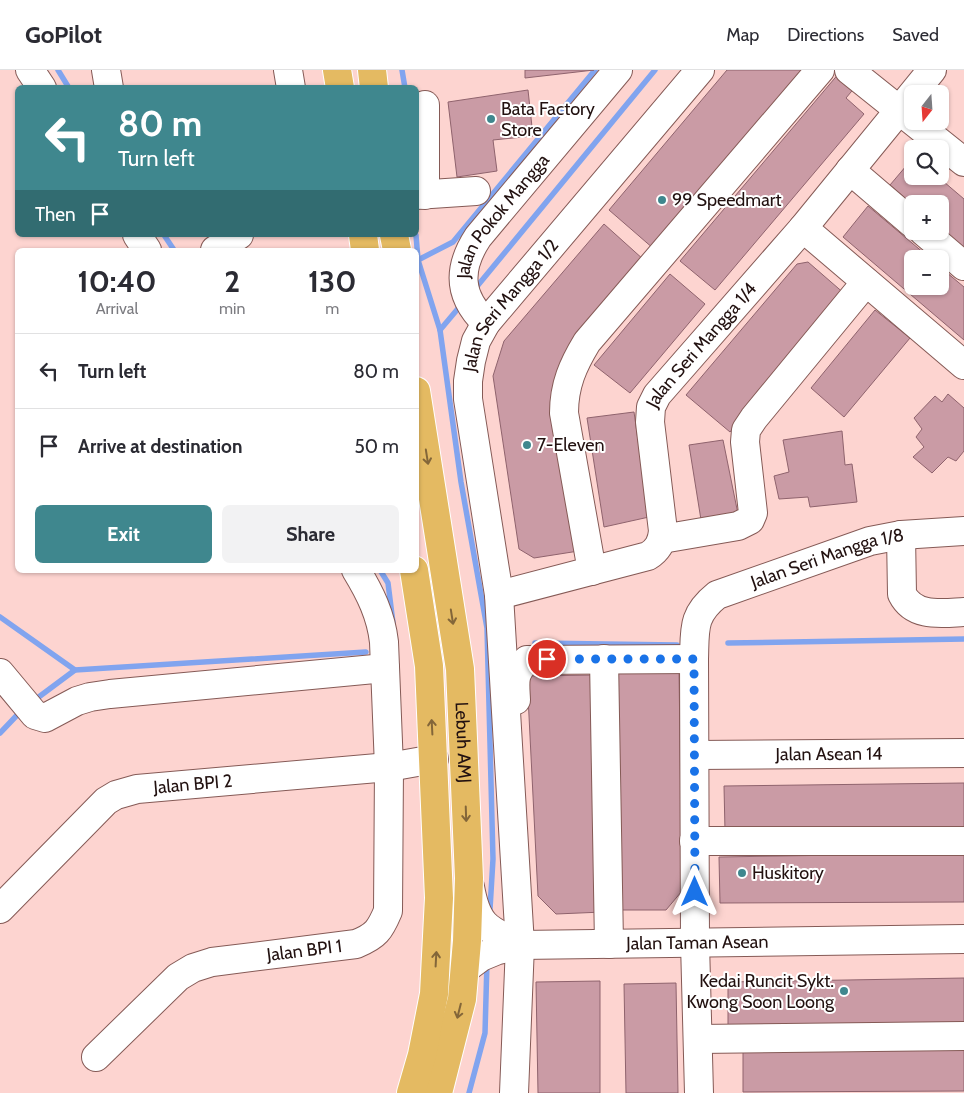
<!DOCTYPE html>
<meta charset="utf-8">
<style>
:root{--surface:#fff;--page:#f2f2f3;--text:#2b2b33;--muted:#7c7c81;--line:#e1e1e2;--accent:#3f878e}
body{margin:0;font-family:Cabin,sans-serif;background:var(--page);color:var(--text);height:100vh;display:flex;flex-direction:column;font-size:19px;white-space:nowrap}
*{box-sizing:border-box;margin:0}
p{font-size:16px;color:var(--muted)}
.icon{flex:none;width:28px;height:28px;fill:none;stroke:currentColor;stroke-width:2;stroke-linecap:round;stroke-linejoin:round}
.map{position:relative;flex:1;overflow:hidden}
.drawer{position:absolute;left:15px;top:178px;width:404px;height:325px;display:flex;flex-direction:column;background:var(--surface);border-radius:8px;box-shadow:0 1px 4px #0004}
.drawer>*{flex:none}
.guide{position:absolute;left:15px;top:15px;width:404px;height:152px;border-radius:8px;box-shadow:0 1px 4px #0004;background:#3f878e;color:#fff;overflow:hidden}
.needle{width:32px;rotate:197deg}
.fabs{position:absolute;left:904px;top:15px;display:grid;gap:10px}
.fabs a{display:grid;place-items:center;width:45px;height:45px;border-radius:8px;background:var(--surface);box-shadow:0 1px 4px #0004;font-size:25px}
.pin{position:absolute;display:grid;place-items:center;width:42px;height:42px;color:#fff;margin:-21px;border:2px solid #fff;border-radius:50%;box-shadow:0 1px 5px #0007}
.me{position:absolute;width:55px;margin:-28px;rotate:0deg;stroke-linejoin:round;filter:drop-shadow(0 0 4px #0008)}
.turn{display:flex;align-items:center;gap:18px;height:105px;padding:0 20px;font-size:22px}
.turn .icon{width:65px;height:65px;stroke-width:2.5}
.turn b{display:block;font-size:35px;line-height:42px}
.then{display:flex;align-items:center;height:48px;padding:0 20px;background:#0003;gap:10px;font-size:19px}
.eta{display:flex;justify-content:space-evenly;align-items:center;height:85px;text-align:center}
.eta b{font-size:30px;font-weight:700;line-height:35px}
.primary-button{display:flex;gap:10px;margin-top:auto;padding:10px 20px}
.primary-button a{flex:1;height:58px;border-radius:8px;background:var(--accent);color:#fff;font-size:20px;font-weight:700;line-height:58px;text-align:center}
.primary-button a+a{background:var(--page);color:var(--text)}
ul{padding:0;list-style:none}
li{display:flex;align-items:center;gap:15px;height:75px;padding:0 20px;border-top:1px solid var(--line)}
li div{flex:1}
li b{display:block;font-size:19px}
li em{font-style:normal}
header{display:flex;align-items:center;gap:30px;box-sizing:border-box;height:70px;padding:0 25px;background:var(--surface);border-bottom:1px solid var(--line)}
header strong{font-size:24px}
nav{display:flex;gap:28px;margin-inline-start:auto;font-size:18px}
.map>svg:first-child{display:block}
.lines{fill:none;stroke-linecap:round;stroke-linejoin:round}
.stream{stroke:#81a4ef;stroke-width:5.5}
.building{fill:#ca9ba5;stroke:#8f636d}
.minor-casing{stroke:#855a56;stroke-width:30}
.highway-casing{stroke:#fff;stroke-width:30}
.minor{stroke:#fff;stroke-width:28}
.highway{stroke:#e4ba62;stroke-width:28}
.oneway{stroke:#836639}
.route{stroke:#1a73e8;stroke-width:9;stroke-dasharray:0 16.2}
.poi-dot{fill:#3f878e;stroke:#fff;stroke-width:2}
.labels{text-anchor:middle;stroke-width:4;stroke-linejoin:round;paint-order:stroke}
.poi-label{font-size:18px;fill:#221110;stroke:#fff;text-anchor:start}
.street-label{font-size:18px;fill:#221110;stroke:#fff}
</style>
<header>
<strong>GoPilot</strong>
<nav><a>Map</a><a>Directions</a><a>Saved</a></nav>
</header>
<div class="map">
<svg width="964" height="1023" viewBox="0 0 964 1023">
<rect width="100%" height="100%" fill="#fdd4d0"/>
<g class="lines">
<g class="stream">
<path d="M 58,0 L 69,18"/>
<path d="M 402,0 L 405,18"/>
<path d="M 164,165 L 174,180"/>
<path d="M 416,165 L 418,190 L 440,260 L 461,412 L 487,558 L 493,789 L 490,839"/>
<path d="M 418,190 L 453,172 L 595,0"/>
<path d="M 474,220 L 655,0"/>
<path d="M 440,260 L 461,235"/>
<path d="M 380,500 L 388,513 L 393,553"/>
<path d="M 0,547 L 75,600"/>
<path d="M 535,573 L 677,575"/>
<path d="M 728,573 L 964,569"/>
<path d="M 32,632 L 75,600 L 366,582"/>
<path d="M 0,663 L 21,641"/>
<path d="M 469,1023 L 485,963 L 487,892"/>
</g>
</g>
<g class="building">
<path d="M 525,0 L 594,0 L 525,8 Z"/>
<path d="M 727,0 L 805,0 L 654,179 L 609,140 Z"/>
<path d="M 840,2 L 856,16 L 846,28 L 864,44 L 715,220 L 680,191 Z"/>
<path d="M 528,20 L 533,66 L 493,70 L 497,101 L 457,107 L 448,32 Z"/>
<path d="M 912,89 L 912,106 L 937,106 L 964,129 L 964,178 L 940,158 L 940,134 L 912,134 L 890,115 Z"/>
<path d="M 868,136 L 931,189 L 912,189 L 912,216 L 940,216 L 940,197 L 964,217 L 964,270 L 843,167 Z"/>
<path d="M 604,154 L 644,190 L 554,330 L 585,480 L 534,488 L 519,479 L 493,306 L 504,271 Z"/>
<path d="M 808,192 L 846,225 L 730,362 L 686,325 L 797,194 Z"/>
<path d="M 670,204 L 705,234 L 630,323 L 594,295 Z"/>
<path d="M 875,240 L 910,268 L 844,347 L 811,318 Z"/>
<path d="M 948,324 L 964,338 L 964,381 L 956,391 L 948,387 L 932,403 L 913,387 L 924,377 L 916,367 L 922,359 L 914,348 L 935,326 L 942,332 Z"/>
<path d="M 634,342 L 649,447 L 604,457 L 587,348 Z"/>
<path d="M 842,361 L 845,395 L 852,394 L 857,432 L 810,437 L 808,427 L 779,429 L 774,406 L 789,402 L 783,370 Z"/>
<path d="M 723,370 L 739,449 L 702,456 L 689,375 Z"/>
<path d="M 679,600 L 682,821 L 666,840 L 619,840 L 610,603 Z"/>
<path d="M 599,605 L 603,842 L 556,844 L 538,826 L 527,606 Z"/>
<path d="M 964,713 L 964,760 L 725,761 L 724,716 Z"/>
<path d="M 964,783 L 964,832 L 720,833 L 719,787 Z"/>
<path d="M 964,908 L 964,956 L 728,956 L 728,912 Z"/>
<path d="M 600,911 L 600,1023 L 538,1023 L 536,912 Z"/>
<path d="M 676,913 L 678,1023 L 626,1023 L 624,914 Z"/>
<path d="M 743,975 L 964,975 L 964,1021 L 743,1022 Z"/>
</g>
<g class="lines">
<defs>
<g id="minor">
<path d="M 30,0 L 42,18"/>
<path d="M 106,0 L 109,18"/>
<path d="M 288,0 L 291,18"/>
<path d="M 849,0 L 964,92"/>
<path d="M 425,35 L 425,125"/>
<path d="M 850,100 L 912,153"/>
<path d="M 416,125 L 476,121"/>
<path d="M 803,158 L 964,295"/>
<path d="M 923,161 L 964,196"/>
<path d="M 137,165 L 147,180"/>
<path d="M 215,180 L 239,165"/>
<path id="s1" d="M 486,253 C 458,226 457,199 478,167 L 618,0"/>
<path d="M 901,465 L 902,524 C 914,548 942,543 964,542"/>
<path d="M 662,469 L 738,456 L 750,450 L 753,443 L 745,372 L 746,360 L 754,348 L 866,212"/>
<path d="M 592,501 L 564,343 C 564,315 573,295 587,272 L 820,0"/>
<path id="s2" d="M 499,525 L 648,486 C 658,480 662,472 663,461 L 650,352 L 651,337 L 657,325 L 803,158 L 932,0"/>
<path d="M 604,589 L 609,874"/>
<path d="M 0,603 L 35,645 L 45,648 L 77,631 L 90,627 L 110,624 L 385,598"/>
<path d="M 516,630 C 515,610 513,604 527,590 L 694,589"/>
<path id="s3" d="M 695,685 L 964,683"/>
<path d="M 694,771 L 964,771"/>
<path id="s4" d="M 470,817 C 477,856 487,859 520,875 L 964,869"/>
<path id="s5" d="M 0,839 L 106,731 L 116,725 L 137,719 L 389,697 L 434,689"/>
<path d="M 465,899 L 481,887 L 498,880 L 520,875"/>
<path d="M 698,969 L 964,966"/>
<path id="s6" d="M 96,987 L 178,907 L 193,898 L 212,892 L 356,874 C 376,866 380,860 388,841 L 389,697 L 384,572 C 381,545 370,523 356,500"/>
<path id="s7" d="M 514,1023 L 520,875 L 499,525 L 468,329 L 468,311 L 471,291 L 476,271 L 486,253 L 700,0"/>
<path id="s8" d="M 699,1023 L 695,873 L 694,589 C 695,559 692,545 717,525 L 870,471 L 901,465 L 964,461"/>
</g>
<g id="highway">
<path d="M 337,0 L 340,18"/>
<path d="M 372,0 L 374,18"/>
<path d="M 363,165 L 365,180"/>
<path d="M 394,165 L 397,180"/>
<path id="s9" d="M 416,321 L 460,599 L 469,808 L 467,871 L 462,929 L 438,1023"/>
<path d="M 411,1023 L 422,985 L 434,924 L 439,828 L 429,596 L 414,500"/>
</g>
</defs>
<use href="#minor" class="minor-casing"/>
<use href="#highway" class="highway-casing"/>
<use href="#minor" class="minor"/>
<use href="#highway" class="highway"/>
</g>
<defs><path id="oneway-shaft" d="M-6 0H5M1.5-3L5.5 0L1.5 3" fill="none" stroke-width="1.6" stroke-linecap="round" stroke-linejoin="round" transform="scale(1.25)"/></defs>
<g class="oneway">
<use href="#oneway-shaft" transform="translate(427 387) rotate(81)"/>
<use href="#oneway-shaft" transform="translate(452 547) rotate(81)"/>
<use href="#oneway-shaft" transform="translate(432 657) rotate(-93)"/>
<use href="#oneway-shaft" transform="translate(466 744) rotate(88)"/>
<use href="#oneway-shaft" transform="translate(436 889) rotate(-87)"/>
<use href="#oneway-shaft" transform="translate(459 941) rotate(104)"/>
</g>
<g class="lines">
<path class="route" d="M 547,589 L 694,589 L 695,822"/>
</g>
<g class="poi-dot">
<circle cx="491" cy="49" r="5"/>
<circle cx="662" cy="130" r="5"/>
<circle cx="527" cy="375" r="5"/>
<circle cx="742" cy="803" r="5"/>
<circle cx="844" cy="921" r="5"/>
</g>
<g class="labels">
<g class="poi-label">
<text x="501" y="45">Bata Factory<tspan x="501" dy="21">Store</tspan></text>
<text x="672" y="136">99 Speedmart</text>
<text x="537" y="381">7-Eleven</text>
<text x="752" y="809">Huskitory</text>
<text x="834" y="917" text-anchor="end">Kedai Runcit Sykt.<tspan x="834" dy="21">Kwong Soon Loong</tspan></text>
</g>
<g class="street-label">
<text dy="6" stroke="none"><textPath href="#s1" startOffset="126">Jalan Pokok Mangga</textPath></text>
<text dy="6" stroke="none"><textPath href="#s7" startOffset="804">Jalan Seri Mangga 1/2</textPath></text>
<text dy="6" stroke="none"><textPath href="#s2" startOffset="389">Jalan Seri Mangga 1/4</textPath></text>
<text dy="6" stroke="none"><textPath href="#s8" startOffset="622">Jalan Seri Mangga 1/8</textPath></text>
<text dy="6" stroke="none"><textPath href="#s9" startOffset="355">Lebuh AMJ</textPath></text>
<text dy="6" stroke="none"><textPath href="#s3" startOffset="134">Jalan Asean 14</textPath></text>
<text dy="6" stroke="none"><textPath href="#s5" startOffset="241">Jalan BPI 2</textPath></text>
<text dy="6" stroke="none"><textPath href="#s4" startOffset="259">Jalan Taman Asean</textPath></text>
<text dy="6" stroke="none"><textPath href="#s6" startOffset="245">Jalan BPI 1</textPath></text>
</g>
</g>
</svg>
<div class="fabs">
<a><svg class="needle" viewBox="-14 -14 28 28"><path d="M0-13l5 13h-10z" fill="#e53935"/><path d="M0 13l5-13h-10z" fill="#7c7c81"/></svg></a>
<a><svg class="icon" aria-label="search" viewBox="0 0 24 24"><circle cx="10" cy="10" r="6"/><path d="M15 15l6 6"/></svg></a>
<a>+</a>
<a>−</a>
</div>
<div class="pin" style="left:547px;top:589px;background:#d93025"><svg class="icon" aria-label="arrive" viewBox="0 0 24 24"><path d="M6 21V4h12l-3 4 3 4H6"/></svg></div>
<svg class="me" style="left:695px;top:822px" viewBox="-20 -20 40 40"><path d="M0-17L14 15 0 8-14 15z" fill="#1a73e8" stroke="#fff" stroke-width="4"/></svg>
<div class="guide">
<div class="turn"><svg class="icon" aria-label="left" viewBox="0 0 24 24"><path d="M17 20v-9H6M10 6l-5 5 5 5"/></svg><div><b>80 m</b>Turn left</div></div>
<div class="then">Then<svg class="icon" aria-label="arrive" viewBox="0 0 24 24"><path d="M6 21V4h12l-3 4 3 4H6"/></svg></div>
</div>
<section class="drawer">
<div class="eta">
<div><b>10:40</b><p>Arrival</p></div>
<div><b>2</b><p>min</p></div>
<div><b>130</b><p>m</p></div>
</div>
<ul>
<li><svg class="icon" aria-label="left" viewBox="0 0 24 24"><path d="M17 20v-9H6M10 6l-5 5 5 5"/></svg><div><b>Turn left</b></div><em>80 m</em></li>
<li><svg class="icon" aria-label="arrive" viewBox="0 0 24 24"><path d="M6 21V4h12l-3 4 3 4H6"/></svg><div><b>Arrive at destination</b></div><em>50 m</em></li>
</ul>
<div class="primary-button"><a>Exit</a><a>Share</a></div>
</section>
</div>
